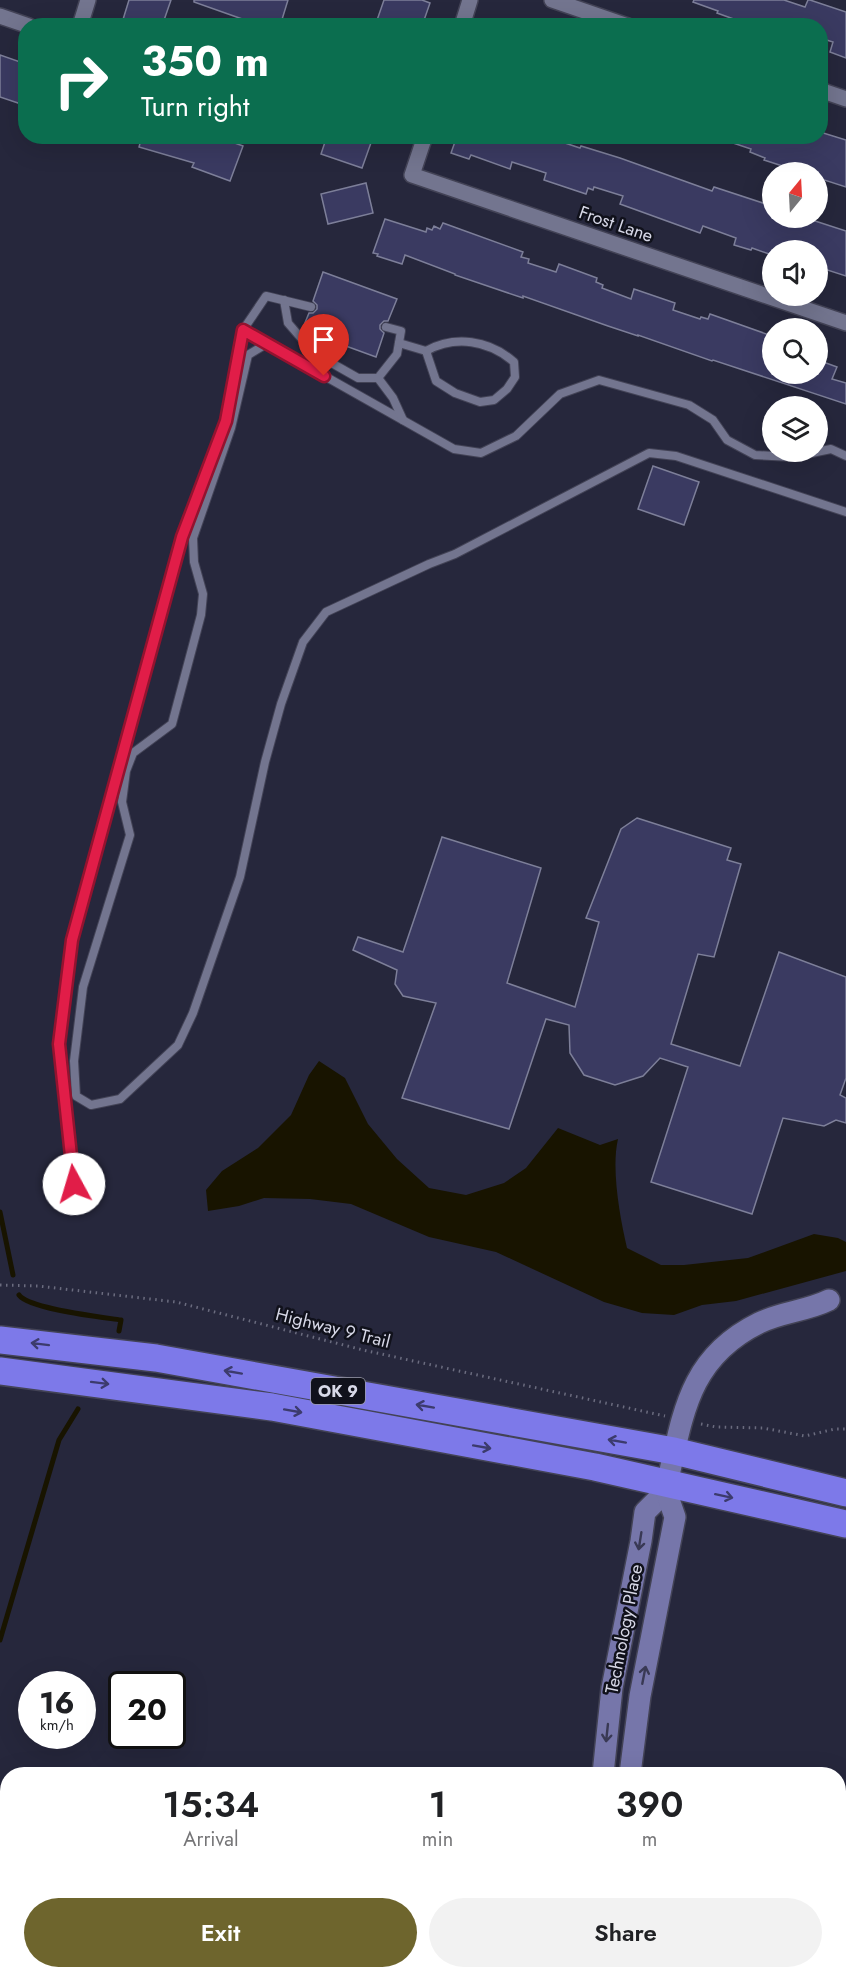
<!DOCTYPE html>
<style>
:root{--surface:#fff;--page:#f2f2f2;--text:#202124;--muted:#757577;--accent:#6e652d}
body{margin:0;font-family:Jost,sans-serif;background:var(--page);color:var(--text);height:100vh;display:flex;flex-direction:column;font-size:22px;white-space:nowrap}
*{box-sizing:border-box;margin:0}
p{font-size:20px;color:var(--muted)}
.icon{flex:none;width:33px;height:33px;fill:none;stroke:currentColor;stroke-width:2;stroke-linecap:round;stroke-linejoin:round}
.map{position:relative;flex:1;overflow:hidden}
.sheet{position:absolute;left:0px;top:1767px;width:846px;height:212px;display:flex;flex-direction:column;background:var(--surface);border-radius:24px 24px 0 0;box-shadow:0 6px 24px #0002}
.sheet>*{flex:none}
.hud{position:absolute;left:18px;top:18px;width:810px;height:126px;border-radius:24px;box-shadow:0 6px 24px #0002;background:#0b6e4f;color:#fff;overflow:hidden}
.needle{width:39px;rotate:18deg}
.controls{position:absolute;left:762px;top:162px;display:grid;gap:12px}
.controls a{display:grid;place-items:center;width:66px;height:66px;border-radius:50%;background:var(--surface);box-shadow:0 6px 24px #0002;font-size:30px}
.speed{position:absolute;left:18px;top:1671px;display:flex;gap:12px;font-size:30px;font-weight:700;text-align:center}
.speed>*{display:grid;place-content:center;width:78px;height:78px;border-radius:50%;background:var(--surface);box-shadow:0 6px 24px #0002;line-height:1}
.speed small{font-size:15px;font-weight:400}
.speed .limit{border:3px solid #111;border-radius:9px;background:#fff;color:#111}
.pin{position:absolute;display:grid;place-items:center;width:51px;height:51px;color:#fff;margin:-62px -26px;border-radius:50% 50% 50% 0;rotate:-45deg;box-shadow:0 0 6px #0007}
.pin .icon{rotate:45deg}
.me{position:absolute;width:66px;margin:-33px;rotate:354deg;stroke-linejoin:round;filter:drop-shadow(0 0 4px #0008)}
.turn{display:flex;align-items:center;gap:21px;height:126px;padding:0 24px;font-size:27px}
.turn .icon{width:78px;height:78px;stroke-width:2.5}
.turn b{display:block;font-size:42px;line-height:51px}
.eta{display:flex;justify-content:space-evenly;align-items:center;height:102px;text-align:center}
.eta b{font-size:36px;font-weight:600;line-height:42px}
.cta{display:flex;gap:12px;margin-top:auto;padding:12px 24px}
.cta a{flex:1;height:69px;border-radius:36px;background:var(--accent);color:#fff;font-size:24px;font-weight:600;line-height:69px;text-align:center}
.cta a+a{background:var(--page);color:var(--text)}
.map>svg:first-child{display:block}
.water{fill:#181400}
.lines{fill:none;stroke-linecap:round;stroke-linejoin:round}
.stream{stroke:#181400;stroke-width:5}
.building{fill:#3a3a61;stroke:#7d7f99;stroke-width:1.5}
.lane-casing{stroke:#434356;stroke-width:10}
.street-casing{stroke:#434356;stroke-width:18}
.secondary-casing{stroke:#434356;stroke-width:24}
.highway-casing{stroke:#434356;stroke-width:30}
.path{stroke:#6b6c7f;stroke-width:3;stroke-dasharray:1.5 4.5;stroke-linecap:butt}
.lane{stroke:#73758f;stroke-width:8}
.street{stroke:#73758f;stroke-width:15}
.secondary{stroke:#7676aa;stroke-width:21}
.highway{stroke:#7d79e9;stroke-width:27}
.oneway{stroke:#3c3b6d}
.oneway2{stroke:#393954}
.route-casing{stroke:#92132f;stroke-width:15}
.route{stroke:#e11d48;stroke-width:10}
.labels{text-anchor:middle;stroke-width:5;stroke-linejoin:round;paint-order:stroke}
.shield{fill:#10111b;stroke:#9b9caa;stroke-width:1.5}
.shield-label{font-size:16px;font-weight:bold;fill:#d7d8e7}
.street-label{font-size:18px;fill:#d7d8e7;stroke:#10111b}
</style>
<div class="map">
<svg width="846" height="1978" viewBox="0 0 846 1978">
<rect width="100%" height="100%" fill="#26273c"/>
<g class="water">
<path d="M 319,1061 L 345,1078 L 368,1124 L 397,1159 L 429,1188 L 466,1195 L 504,1183 L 526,1168 L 558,1128 L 600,1145 L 618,1139 C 611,1169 620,1218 627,1248 L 661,1265 L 684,1265 L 748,1258 L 814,1234 L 838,1238 L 846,1242 L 846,1271 L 736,1301 L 702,1305 L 674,1315 L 642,1313 L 604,1302 L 496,1252 L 429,1237 L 351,1204 L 310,1199 L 264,1198 L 239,1206 L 208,1211 L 206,1190 L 222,1171 L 258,1148 L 291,1115 L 309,1075 Z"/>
<path d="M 13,1971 L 116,1971 L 124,1978 L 11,1978 Z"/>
</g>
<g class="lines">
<g class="stream">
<path d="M 0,1212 L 13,1275"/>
<path d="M 19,1295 C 29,1309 101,1317 121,1320 L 119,1331"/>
<path d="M 0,1640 L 59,1440 L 78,1409"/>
</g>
</g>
<g class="building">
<path d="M 129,0 L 171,0 L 162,26 L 121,26 Z"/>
<path d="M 194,0 L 288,0 L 280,26 L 262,26 L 194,2 Z"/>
<path d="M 384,0 L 422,0 L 430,3 L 422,26 L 375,26 Z"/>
<path d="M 694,0 L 784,0 L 805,7 L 808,0 L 810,0 L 846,12 L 846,58 L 830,52 L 833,42 L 820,38 L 820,26 L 753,26 L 717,13 L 718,11 L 693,2 Z"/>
<path d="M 0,55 L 26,64 L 26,91 L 21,104 L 0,97 Z"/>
<path d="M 820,132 L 846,140 L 846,187 L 818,178 L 818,172 L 801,172 L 764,160 L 765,158 L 750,152 L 751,149 L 721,139 L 721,136 L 820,136 Z"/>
<path d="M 142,136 L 234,136 L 232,142 L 243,146 L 230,181 L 192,167 L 194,163 L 139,147 Z"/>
<path d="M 327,136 L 361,136 L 372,140 L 362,168 L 321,154 Z"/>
<path d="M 457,136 L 544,136 L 580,148 L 581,146 L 620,158 L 712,191 L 714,187 L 772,206 L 772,218 L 796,218 L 811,223 L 812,220 L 846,231 L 846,276 L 818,267 L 818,250 L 772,250 L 772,255 L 752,248 L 751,250 L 734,245 L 736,238 L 703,226 L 700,233 L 620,204 L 623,196 L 594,187 L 593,190 L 588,188 L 586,194 L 544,180 L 546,173 L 512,162 L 510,169 L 471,155 L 469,159 L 451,153 Z"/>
<path d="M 366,183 L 373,213 L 328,224 L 321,194 Z"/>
<path d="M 385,219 L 426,232 L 427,228 L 432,230 L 434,226 L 440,229 L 443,223 L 523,252 L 521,257 L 529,259 L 528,263 L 556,272 L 559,264 L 597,278 L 596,282 L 603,285 L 602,288 L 631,299 L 634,289 L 675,303 L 673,310 L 700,319 L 701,317 L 708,319 L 710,314 L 772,336 L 772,374 L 818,374 L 818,360 L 837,367 L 832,379 L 846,383 L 846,404 L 713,360 L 712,361 L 638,335 L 638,336 L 608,326 L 523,296 L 523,298 L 455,275 L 455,274 L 405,255 L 402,264 L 377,256 L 378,254 L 373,253 Z"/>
<path d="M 323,272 L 397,299 L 388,321 L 384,321 L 380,325 L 380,329 L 384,333 L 376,357 L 302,330 L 309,313 L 313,313 L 317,309 L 317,305 L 313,301 Z"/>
<path d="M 653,466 L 699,482 L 684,525 L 638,509 Z"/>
<path d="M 637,818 L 731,848 L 727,860 L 741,864 L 714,957 L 698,954 L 671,1044 L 740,1066 L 779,952 L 846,977 L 846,1078 L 840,1095 L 846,1098 L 846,1123 L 836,1120 L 824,1126 L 783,1118 L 752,1214 L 651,1182 L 688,1067 L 660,1058 L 643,1076 L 615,1085 L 584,1075 L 570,1053 L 569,1025 L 546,1019 L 509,1129 L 402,1098 L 436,1003 L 403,996 L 395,984 L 397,970 L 353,950 L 358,937 L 403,952 L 442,837 L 541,868 L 507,983 L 575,1007 L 599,922 L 586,918 L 621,829 Z"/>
</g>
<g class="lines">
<defs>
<g id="lane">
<path d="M 284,300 L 288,323 L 314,353 L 358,378 L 378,378 L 397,354 L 401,331 L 386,327"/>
<path d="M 243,330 L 454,449 L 481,453 L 516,436 L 560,394 L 599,380 L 689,405 L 713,420 L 727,440 L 755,455 L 792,457 L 831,449 L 846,456"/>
<path d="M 399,343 L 426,351 L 436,381 L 455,393 L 480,402 L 494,400 L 507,389 L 515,377 L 514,362 C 489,340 455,335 426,351"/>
<path d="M 266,344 L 248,355 L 231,428 L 193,538 L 194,562 L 203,594 L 201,615 L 172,724 L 133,753 L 126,771 L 122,802 L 130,835 L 83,987 L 74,1061 L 76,1096 L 91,1105 L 120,1099 L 178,1045 L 193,1013 L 240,877 L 265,762 L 281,704 L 303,642 L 326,612 L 429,564 L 455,554 L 649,453 L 676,456 L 846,512"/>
<path d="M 378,378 L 393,398 L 403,420"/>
<path d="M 74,1184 L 59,1044 L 72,941 L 182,537 L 226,421 L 243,330 L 266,296 L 311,307"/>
</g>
<g id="street">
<path d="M 552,0 L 628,26"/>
<path d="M 0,16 L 29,26"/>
<path d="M 80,26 L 88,0"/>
<path d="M 462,26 L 470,0"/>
<path d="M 820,90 L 846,99"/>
<path d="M 425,136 L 412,175 L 846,323"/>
</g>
<g id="secondary">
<path d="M 603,1774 L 612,1688 L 641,1541 L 645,1512 L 666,1491"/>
<path d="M 630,1774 L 640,1696 L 675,1517 L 666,1491 L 667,1484 C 683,1415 688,1358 759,1323 C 781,1312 807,1311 829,1300"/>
<path d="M 585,1978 L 586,1971"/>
<path d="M 610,1978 L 611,1971"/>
</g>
<g id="highway">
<path d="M 0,1340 L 156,1358 L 674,1451 L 846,1493"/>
<path d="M 0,1371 L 272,1407 L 595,1467 L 846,1524"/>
</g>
</defs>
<use href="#lane" class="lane-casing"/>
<use href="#street" class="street-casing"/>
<use href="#secondary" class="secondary-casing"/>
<use href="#highway" class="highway-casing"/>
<g class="path">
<path d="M 0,1285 L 38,1286 L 176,1302 L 363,1350 L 665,1416"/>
<path d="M 701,1424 L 716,1427 L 763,1428 L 805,1436 L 835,1429 L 846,1429"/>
</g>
<use href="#lane" class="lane"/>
<use href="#street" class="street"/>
<use href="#secondary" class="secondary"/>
<use href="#highway" class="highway"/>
</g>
<defs><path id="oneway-shaft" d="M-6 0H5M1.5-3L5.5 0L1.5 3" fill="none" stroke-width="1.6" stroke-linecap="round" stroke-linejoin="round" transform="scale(1.5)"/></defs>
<g class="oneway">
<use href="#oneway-shaft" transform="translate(40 1344) rotate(-173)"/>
<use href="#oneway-shaft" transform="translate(233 1372) rotate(-170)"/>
<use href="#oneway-shaft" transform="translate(100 1383) rotate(7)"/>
<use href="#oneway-shaft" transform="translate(425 1406) rotate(-170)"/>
<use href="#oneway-shaft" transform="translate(293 1411) rotate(10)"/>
<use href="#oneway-shaft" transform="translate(617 1441) rotate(-170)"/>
<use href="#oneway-shaft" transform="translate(482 1447) rotate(10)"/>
<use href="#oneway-shaft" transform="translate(724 1496) rotate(12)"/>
</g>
<g class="oneway2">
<use href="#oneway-shaft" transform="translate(640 1541) rotate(99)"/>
<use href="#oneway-shaft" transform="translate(644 1675) rotate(-79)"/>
<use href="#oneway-shaft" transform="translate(607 1733) rotate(96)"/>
</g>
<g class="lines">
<defs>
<path id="route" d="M 74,1184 L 59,1044 L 72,940 L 182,537 L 226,421 L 243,330 L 324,376"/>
</defs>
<use href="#route" class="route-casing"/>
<use href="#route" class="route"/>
</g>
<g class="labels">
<rect class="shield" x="311" y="1378" width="54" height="26" rx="4.5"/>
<g class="shield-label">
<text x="338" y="1397">OK 9</text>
</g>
<g class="street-label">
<text transform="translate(616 224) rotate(19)" y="6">Frost Lane</text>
<text transform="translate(333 1328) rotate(14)" y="6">Highway 9 Trail</text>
<text transform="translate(624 1629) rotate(-79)" y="6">Technology Place</text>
</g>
</g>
</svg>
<div class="controls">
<a><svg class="needle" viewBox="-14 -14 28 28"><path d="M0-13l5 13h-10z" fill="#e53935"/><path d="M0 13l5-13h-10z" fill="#757577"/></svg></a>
<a><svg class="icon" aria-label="sound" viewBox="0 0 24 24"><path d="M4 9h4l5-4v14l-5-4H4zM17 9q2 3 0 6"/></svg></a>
<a><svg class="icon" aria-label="search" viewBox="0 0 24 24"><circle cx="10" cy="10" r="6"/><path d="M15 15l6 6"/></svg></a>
<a><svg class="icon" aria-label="layers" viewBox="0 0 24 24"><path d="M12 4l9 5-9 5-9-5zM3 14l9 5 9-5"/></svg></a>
</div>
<div class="speed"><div>16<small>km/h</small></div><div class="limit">20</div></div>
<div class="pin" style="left:324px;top:376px;background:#d93025"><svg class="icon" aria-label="arrive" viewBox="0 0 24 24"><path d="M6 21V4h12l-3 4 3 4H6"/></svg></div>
<svg class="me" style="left:74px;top:1184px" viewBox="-20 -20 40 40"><circle r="19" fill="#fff"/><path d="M0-13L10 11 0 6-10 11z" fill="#e11d48"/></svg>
<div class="hud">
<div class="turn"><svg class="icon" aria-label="right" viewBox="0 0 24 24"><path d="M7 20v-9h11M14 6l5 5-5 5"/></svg><div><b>350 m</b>Turn right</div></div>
</div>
<section class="sheet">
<div class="eta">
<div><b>15:34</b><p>Arrival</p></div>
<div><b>1</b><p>min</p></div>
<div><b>390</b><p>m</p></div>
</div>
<div class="cta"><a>Exit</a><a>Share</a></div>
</section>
</div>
